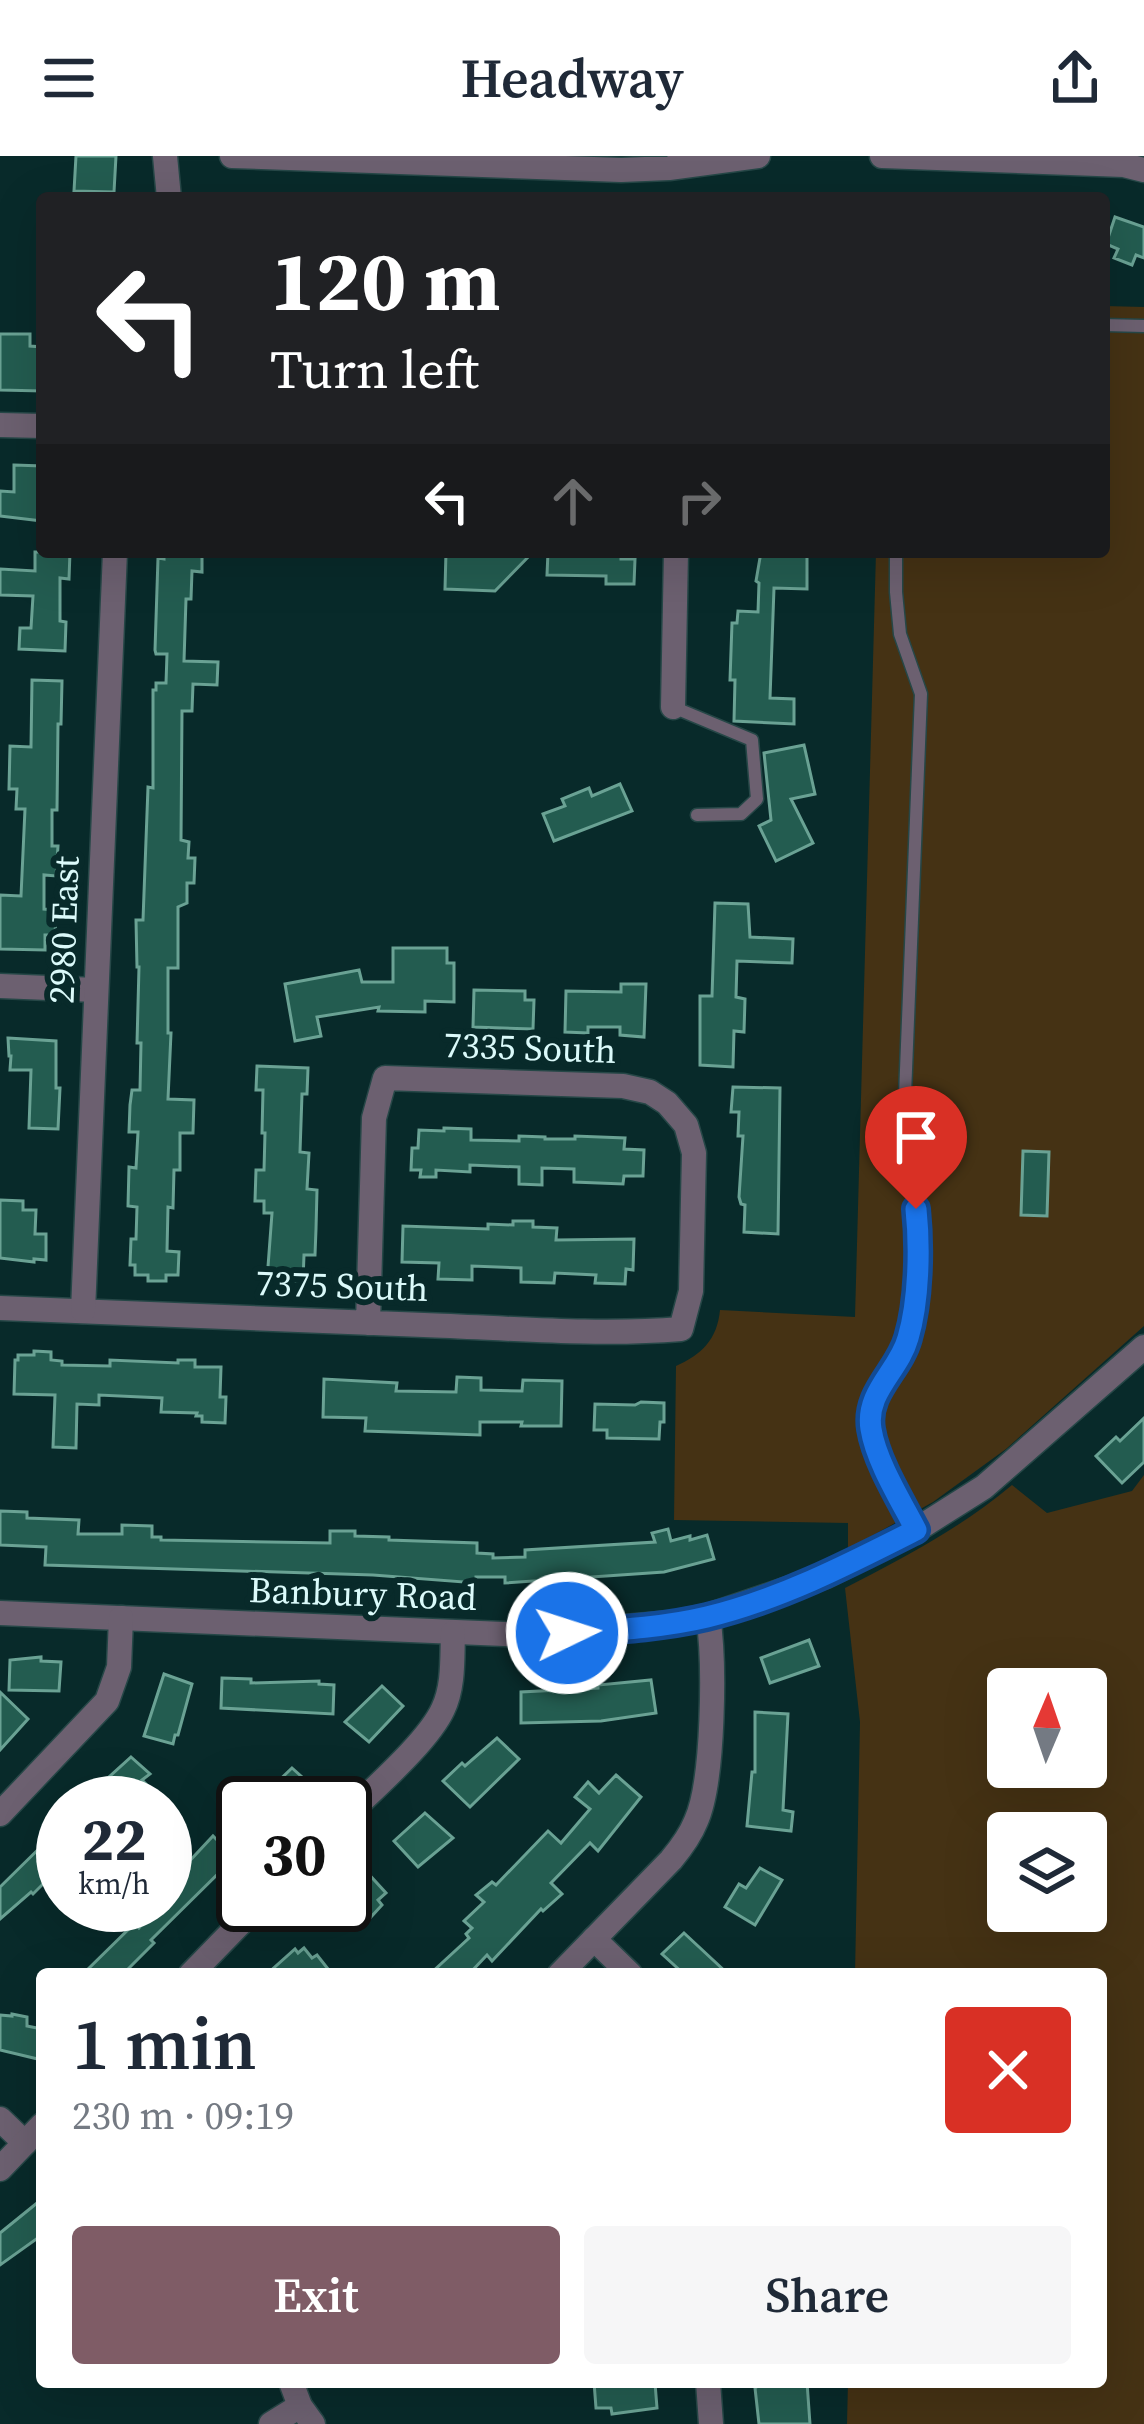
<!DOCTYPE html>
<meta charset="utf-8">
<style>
:root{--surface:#fff;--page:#f6f6f7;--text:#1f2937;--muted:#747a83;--accent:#7f5c66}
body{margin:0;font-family:"Source Serif 4",serif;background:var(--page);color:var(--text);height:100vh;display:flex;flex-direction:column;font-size:45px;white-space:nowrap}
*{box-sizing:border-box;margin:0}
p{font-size:39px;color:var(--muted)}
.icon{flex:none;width:66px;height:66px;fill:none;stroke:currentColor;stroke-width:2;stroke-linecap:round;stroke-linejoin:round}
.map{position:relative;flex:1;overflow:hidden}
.side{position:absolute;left:36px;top:1812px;width:1071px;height:420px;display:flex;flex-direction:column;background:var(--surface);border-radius:12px;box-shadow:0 12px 48px #0002}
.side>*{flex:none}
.hud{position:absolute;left:36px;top:36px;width:1074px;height:366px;border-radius:12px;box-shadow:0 12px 48px #0002;background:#202124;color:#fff;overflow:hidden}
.needle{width:78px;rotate:2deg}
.buttons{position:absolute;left:987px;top:1512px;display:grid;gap:24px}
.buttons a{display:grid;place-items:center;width:120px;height:120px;border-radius:12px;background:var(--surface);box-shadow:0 12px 48px #0002;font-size:60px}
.speed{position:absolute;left:36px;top:1620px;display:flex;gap:24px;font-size:60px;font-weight:700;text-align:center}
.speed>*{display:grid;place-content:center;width:156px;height:156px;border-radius:50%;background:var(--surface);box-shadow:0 12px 48px #0002;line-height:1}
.speed small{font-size:30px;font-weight:400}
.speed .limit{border:6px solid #111;border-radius:18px;background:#fff;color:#111}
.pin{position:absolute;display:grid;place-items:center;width:102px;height:102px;color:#fff;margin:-123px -51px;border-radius:50% 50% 50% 0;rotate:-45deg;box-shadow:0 0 12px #0007}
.pin .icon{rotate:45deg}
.me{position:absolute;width:132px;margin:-66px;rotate:86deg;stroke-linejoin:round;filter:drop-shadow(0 0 9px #0008)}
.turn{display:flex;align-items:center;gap:42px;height:252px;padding:0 36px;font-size:54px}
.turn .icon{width:156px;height:156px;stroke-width:2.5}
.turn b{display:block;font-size:84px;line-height:102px}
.lanes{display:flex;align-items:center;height:114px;padding:0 36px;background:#0003;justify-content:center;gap:60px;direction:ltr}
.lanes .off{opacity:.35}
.round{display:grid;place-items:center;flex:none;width:126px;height:126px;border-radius:12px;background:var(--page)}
.summary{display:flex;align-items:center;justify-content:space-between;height:204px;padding:0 36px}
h1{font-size:72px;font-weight:600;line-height:90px}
.cta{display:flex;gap:24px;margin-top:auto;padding:24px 36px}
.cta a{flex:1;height:138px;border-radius:12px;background:var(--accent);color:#fff;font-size:48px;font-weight:600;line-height:138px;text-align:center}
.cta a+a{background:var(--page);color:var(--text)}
header{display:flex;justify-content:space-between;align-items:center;height:156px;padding:0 36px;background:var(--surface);font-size:54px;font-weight:600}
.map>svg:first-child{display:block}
.green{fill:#453214;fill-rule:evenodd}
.building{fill:#235c50;stroke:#6aa294;stroke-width:3}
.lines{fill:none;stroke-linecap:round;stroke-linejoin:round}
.service-casing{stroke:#264747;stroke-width:15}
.minor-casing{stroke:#264747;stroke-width:27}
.service{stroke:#6c6070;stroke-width:12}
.minor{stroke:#6c6070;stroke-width:24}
.route-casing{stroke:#114b97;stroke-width:30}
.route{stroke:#1a73e8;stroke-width:21}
.labels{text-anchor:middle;stroke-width:12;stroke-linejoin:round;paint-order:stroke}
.street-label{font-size:36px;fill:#dbfafa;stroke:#082a2a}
</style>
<header><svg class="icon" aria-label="menu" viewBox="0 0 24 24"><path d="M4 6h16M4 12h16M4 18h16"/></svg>Headway<svg class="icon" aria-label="share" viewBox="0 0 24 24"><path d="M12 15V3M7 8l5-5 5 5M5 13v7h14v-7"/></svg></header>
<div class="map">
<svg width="1144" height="2268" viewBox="0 0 1144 2268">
<rect width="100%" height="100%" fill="#082a2a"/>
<g class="green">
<path d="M 1104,150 L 1144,151 L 1144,1170 L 1006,1293 L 933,1346 L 848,1393 L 848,1367 L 674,1364 L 676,1210 C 702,1198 717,1184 720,1154 L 855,1161 L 876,396 L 1104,396 Z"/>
<path d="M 1144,1319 L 1144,2268 L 847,2268 L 848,2226 L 1101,2226 L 1101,1818 L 855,1818 L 860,1566 L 845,1432 C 903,1402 961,1372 1012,1329 L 1047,1357 L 1132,1335 ZM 1008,1533 L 1086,1533 L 1086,1611 L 1008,1611 ZM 1008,1677 L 1086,1677 L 1086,1755 L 1008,1755 Z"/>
</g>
<g class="building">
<path d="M 76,0 L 116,0 L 114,36 L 74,35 Z"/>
<path d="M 1115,61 L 1144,71 L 1144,102 L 1136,99 L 1132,109 L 1114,102 L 1118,93 L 1106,88 Z"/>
<path d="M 0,178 L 30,178 L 30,190 L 42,191 L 42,235 L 0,234 Z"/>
<path d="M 14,309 L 42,310 L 42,365 L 0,360 L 0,335 L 14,336 Z"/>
<path d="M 35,396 L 70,396 L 69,423 L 60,422 L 60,465 L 66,466 L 65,495 L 19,493 L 20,472 L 31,472 L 33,440 L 0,439 L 0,413 L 35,415 Z"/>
<path d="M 164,396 L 202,396 L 202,416 L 192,415 L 191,443 L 186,443 L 184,505 L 218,506 L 217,529 L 193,528 L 192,555 L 182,555 L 181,684 L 189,686 L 188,702 L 195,702 L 194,727 L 187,727 L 187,747 L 178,751 L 178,812 L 168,812 L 168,877 L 171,877 L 168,943 L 194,944 L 193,977 L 180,977 L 180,1014 L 174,1014 L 173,1052 L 168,1051 L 167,1095 L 179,1096 L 178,1119 L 166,1119 L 166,1125 L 148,1125 L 148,1119 L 135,1119 L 135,1109 L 130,1109 L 131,1083 L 136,1083 L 137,1051 L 128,1050 L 129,1011 L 136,1012 L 138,976 L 129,976 L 130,949 L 132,934 L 140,934 L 141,887 L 137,887 L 139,811 L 137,811 L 136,764 L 143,764 L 148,631 L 153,632 L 153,534 L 156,534 L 156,527 L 166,527 L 167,498 L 156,498 L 155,494 L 158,402 L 164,403 Z"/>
<path d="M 446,396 L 533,396 L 495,435 L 445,433 Z"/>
<path d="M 548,396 L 621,396 L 621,403 L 635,403 L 634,428 L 606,428 L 606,420 L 547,419 Z"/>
<path d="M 761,396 L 807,398 L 807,433 L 774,432 L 770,542 L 794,543 L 794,568 L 734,565 L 735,524 L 730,524 L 732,467 L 737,467 L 738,455 L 758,456 L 759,427 L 756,425 Z"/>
<path d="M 32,524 L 62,525 L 61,568 L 58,568 L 57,654 L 52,654 L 52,690 L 58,690 L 56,720 L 44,719 L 44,753 L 56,754 L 55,779 L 45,779 L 45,794 L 0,793 L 0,739 L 21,740 L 25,653 L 16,653 L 17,633 L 9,633 L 10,590 L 31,591 Z"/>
<path d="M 804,589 L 815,638 L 791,643 L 813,687 L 776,705 L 759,670 L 771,664 L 764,597 Z"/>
<path d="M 620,628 L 632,655 L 554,685 L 543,658 L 565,650 L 562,643 L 589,632 L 592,640 Z"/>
<path d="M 715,747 L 748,748 L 750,781 L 793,783 L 792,807 L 737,805 L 736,841 L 745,843 L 744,876 L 734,875 L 733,911 L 700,909 L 700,840 L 712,840 Z"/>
<path d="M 393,792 L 447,792 L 447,807 L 454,807 L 454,846 L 425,845 L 425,856 L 378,855 L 379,851 L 317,861 L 321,880 L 295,885 L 285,828 L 359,814 L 362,826 L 393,826 Z"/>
<path d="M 621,828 L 646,828 L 644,881 L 620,879 L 620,871 L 588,871 L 588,877 L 565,876 L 566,835 L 621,836 Z"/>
<path d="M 474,834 L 525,835 L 525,844 L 534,844 L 533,873 L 473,871 Z"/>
<path d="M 8,882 L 56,885 L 56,932 L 60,932 L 58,973 L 29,972 L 31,914 L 10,914 L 11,900 L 9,900 Z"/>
<path d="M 257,910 L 308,912 L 307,938 L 302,938 L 300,996 L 309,997 L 307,1033 L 317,1034 L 316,1073 L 315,1099 L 304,1099 L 303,1125 L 267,1124 L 272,1057 L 264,1057 L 264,1045 L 255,1045 L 256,1014 L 264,1014 L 265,977 L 262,977 L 263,934 L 256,934 Z"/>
<path d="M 733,931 L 780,932 L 778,1078 L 744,1076 L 745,1049 L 741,1048 L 739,1041 L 743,980 L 738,980 L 739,956 L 731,956 Z"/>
<path d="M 444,972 L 471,973 L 471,984 L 519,985 L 519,980 L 545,981 L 545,983 L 575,983 L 575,980 L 625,982 L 624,993 L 644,994 L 643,1020 L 624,1020 L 623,1028 L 574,1026 L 574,1013 L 542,1012 L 542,1029 L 519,1028 L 519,1011 L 470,1009 L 470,1016 L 436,1014 L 436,1021 L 420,1021 L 421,1014 L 411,1014 L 412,992 L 418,992 L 419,974 L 444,975 Z"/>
<path d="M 1023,995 L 1049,996 L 1047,1060 L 1021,1059 Z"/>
<path d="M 0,1044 L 23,1045 L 23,1054 L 36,1054 L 35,1078 L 46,1078 L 46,1104 L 34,1103 L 34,1106 L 0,1102 Z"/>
<path d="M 513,1065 L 533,1065 L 533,1071 L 557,1072 L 556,1084 L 634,1083 L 633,1114 L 626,1113 L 625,1128 L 595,1127 L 596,1119 L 555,1117 L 554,1127 L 521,1126 L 521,1112 L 472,1110 L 472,1124 L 438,1123 L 439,1107 L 402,1106 L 403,1070 L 488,1073 L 488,1068 L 513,1069 Z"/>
<path d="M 34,1195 L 51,1196 L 51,1204 L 62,1205 L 62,1209 L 110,1210 L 110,1204 L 178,1207 L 178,1204 L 195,1204 L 195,1211 L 221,1211 L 220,1241 L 226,1241 L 225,1267 L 202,1266 L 202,1260 L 196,1260 L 197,1257 L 161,1256 L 162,1242 L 99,1239 L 99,1249 L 77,1248 L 76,1292 L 53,1291 L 55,1239 L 14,1238 L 15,1204 L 18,1204 L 18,1199 L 34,1199 Z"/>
<path d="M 457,1221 L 481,1222 L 481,1234 L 522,1235 L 523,1224 L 562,1225 L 561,1270 L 521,1270 L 522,1266 L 480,1266 L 480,1279 L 365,1275 L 366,1262 L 323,1261 L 324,1223 L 397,1227 L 396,1235 L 456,1236 Z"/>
<path d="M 641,1246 L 664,1247 L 664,1266 L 660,1266 L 659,1283 L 607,1282 L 607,1274 L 594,1274 L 595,1248 L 635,1249 Z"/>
<path d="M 1144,1262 L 1144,1306 L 1122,1327 L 1096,1300 L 1116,1281 L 1120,1285 Z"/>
<path d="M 0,1355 L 27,1356 L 27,1362 L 79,1364 L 78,1378 L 122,1378 L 122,1369 L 152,1370 L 152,1381 L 161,1381 L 161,1384 L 330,1387 L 330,1375 L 355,1375 L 355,1380 L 389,1381 L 389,1384 L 477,1387 L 477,1397 L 493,1398 L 493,1402 L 525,1401 L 525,1394 L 655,1386 L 652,1377 L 668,1373 L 671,1385 L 690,1380 L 690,1384 L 707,1379 L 714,1403 L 664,1416 L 505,1427 L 505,1421 L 476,1421 L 476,1427 L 373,1419 L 45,1409 L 46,1391 L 0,1389 Z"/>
<path d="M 809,1484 L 819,1510 L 770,1527 L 761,1502 Z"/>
<path d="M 41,1501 L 41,1505 L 61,1506 L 59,1535 L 9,1534 L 10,1504 Z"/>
<path d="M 164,1518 L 192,1528 L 178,1579 L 175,1579 L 173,1588 L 144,1580 Z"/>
<path d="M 222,1522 L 251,1523 L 251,1527 L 319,1525 L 319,1528 L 334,1529 L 333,1558 L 221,1552 Z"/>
<path d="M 651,1524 L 656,1557 L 601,1565 L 521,1567 L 521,1536 L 598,1532 L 598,1529 Z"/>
<path d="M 382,1530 L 403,1550 L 369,1586 L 345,1566 Z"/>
<path d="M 0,1536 L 28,1563 L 0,1594 Z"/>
<path d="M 755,1556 L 788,1558 L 783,1654 L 793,1656 L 791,1675 L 747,1670 L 752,1616 L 755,1616 Z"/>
<path d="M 497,1582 L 519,1603 L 470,1651 L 443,1625 L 462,1607 L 465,1610 Z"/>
<path d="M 131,1601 L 150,1618 L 142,1624 L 147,1629 L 126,1647 L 116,1647 L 99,1630 Z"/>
<path d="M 292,1612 L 311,1629 L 292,1647 L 229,1647 L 254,1622 L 268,1635 Z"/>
<path d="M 616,1619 L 641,1641 L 598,1695 L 590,1687 L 551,1727 L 562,1738 L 543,1755 L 541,1753 L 492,1805 L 487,1799 L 469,1818 L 430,1818 L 469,1782 L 466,1778 L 472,1772 L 464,1765 L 484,1746 L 476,1739 L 492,1726 L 496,1729 L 548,1675 L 561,1687 L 590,1653 L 575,1641 L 588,1626 L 599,1637 Z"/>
<path d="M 243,1656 L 243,1693 L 151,1784 L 154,1787 L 123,1818 L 83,1818 L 135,1767 L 139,1772 L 159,1749 L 165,1749 L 165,1741 L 178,1726 L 175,1723 L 184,1711 L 213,1680 L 216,1683 Z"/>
<path d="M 425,1657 L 453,1682 L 418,1711 L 394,1685 Z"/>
<path d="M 63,1669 L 63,1708 L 33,1738 L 31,1736 L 0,1763 L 0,1731 Z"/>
<path d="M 760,1712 L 782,1724 L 755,1769 L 725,1751 L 739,1728 L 746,1732 Z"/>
<path d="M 365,1714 L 386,1737 L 378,1744 L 382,1749 L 370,1762 L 367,1759 L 352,1772 L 337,1755 L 345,1749 L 345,1733 Z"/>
<path d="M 684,1777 L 728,1818 L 684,1818 L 662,1798 Z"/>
<path d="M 304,1792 L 312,1802 L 317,1799 L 332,1818 L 267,1818 L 295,1793 L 298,1797 Z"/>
<path d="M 12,1858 L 27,1861 L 27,1870 L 42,1873 L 42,1904 L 0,1894 L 0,1859 L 12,1860 Z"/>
<path d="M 42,2043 L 42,2079 L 0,2109 L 0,2077 Z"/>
<path d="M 594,2226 L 655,2227 L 657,2252 L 612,2258 L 611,2252 L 596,2252 Z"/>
<path d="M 758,2226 L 807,2226 L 810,2268 L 759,2268 L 755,2232 L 758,2230 Z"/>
</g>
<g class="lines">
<defs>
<g id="service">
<path d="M 1104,169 L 1144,170"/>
<path d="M 896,396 L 896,436 L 900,478 L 921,538 L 903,989 C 904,1011 913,1030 916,1052 C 921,1080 918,1135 913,1163 C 908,1190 894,1206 880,1229 C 853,1273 895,1334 916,1374"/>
<path d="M 673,551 L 752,584 L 757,643 L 741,658 L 697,659"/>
</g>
<g id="minor">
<path d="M 165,0 L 169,42"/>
<path d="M 232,0 L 621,14 L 669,12 L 758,0"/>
<path d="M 882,0 L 1124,9 L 1144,14"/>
<path d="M 0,269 L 42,270"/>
<path d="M 673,551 L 676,396"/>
<path d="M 0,830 L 96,834"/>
<path d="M 0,1152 C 141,1157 282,1163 424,1169 C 509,1172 596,1180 681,1173 L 691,1135 L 694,997 L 686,969 L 667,947 L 650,936 L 623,930 L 385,922 L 374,962 L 368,1167"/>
<path d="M 83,1155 L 115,396"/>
<path d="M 0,1457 L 528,1479 L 673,1467 L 708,1460 L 826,1420 L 916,1374 L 984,1331 L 1144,1191"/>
<path d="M 0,1658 L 107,1545 L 119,1511 L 121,1462"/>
<path d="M 345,1661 C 372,1634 428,1586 443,1553 C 454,1530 452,1502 453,1477"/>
<path d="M 594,1783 L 630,1818"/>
<path d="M 191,1818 L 258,1749"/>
<path d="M 560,1818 L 671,1704 C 681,1692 690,1680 696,1665 C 714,1625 715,1505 708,1460"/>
<path d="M 0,1963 L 25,1987"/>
<path d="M 0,2013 L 42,1969"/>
<path d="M 291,2226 L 300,2250 L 313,2268"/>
<path d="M 708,2226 L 711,2268"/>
<path d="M 271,2268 L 300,2250"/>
</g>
</defs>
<use href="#service" class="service-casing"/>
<use href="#minor" class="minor-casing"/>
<use href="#service" class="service"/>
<use href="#minor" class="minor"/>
</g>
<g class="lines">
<defs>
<path id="route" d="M 567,1477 C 613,1474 661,1472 707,1461 C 781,1443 849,1408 916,1374 C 901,1345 876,1305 871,1273 C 865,1236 899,1215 908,1182 C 919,1145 920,1091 916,1053"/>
</defs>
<use href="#route" class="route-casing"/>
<use href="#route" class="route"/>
</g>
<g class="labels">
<g class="street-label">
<text transform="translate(63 774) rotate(-88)" y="13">2980 East</text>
<text transform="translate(530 891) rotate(2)" y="13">7335 South</text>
<text transform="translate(342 1129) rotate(2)" y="13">7375 South</text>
<text transform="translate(363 1437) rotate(2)" y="13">Banbury Road</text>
</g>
</g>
</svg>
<div class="buttons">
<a><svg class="needle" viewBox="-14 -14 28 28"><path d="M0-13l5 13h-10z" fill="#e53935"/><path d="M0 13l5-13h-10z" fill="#747a83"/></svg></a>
<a><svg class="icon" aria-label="layers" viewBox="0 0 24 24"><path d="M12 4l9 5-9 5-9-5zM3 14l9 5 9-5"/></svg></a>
</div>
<div class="speed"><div>22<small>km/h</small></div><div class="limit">30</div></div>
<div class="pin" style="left:916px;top:1053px;background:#d93025"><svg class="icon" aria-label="arrive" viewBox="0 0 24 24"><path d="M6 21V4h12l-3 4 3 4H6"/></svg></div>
<svg class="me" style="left:567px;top:1477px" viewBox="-20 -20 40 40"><circle r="17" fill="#1a73e8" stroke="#fff" stroke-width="3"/><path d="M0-11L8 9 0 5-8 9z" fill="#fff"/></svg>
<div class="hud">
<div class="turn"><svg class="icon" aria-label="left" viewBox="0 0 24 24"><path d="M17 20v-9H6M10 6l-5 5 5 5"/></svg><div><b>120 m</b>Turn left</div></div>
<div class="lanes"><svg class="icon" aria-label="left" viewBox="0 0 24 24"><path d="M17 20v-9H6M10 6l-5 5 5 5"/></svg><svg class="icon off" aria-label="ahead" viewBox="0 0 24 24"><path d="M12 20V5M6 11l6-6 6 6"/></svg><svg class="icon off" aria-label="right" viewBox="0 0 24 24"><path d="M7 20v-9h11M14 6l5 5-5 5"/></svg></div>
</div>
<section class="side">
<div class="summary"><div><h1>1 min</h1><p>230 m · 09:19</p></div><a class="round" style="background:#d93025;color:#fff"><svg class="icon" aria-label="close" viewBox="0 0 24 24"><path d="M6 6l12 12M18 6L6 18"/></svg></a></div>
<div class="cta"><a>Exit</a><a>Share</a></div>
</section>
</div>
